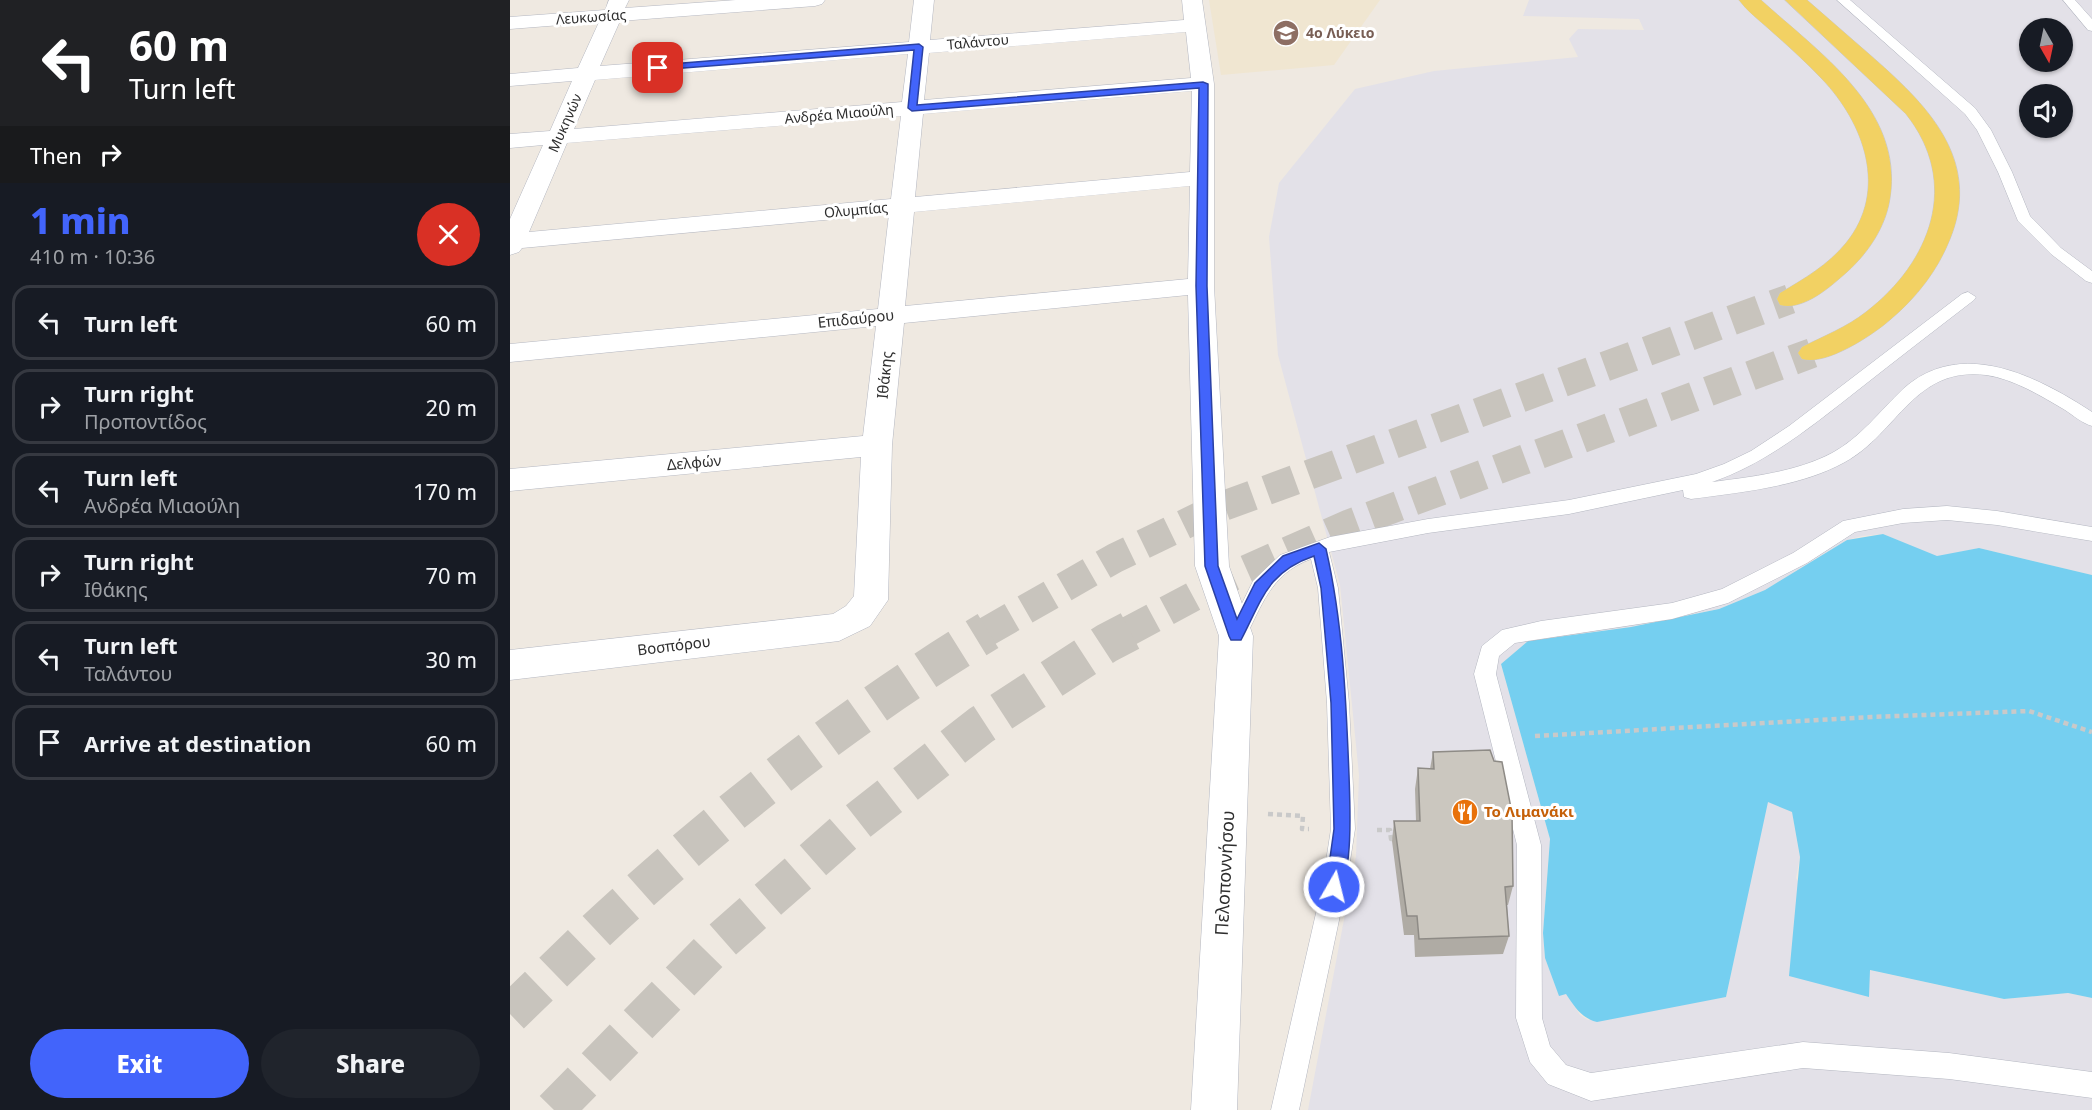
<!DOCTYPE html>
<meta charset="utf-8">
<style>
:root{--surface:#171b24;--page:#20242c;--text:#f1f3f6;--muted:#9ea1a6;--line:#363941;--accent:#4264fb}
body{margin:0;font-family:"Noto Sans",sans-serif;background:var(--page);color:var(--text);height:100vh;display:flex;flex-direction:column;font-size:22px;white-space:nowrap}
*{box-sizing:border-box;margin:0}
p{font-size:20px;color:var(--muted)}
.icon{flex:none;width:33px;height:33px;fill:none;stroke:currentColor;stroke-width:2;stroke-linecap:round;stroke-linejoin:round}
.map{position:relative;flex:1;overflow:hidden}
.sheet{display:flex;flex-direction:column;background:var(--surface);width:510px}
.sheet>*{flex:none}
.top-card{background:#202124;color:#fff;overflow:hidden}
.needle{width:39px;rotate:171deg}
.tools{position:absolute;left:1509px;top:18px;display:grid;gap:12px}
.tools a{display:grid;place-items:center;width:54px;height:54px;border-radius:50%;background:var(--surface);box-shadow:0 2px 4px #0004;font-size:30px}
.pin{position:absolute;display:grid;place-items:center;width:51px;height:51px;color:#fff;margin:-26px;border-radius:12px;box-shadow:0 3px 9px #0006}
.me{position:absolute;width:66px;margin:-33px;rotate:8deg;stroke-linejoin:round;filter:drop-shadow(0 0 4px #0008)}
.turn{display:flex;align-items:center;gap:21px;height:126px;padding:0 30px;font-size:27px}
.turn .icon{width:78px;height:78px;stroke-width:2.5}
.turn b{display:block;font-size:42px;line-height:51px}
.then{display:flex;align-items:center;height:57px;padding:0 30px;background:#0003;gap:12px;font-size:22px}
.round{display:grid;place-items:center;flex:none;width:63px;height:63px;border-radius:32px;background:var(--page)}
.summary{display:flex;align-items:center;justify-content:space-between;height:102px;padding:0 30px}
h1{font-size:36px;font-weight:800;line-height:45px;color:var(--accent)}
.button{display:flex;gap:12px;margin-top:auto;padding:12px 30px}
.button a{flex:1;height:69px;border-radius:36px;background:var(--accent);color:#fff;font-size:24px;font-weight:800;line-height:69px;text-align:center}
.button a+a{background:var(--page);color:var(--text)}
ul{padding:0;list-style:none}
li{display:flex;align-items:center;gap:18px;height:75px;margin:0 12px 9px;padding:0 18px;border:3px solid var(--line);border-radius:18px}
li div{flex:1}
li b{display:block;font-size:22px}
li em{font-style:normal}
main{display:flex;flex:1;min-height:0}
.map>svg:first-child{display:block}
.industrial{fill:#e3e1e8;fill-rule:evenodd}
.education{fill:#f0e6d1}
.water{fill:#75cff0}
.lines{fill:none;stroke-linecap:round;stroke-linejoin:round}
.primary-tunnel-far1{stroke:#c8c4bd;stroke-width:30;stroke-dasharray:30 15;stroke-linecap:butt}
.primary-tunnel{stroke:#c8c4bd;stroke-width:40;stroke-dasharray:40 20;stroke-linecap:butt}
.lane-casing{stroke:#b4b7c1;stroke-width:1}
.street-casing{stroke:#b4b7c1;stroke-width:1}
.primary-casing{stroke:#c9c9c9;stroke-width:1}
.path{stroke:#c9c9c9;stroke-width:4.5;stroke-dasharray:5 4;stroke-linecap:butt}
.lane{fill:#fff;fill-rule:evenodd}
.street{fill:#fff;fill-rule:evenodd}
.primary{fill:#f2d163;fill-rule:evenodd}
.wall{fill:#afaba4}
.building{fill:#cbc7bf;stroke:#8e8b86;stroke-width:1.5}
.route{fill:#4264fb;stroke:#2b41a3;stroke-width:1.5}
.labels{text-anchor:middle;stroke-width:6;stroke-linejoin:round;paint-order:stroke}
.far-street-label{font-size:14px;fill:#2e2e2e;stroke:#fff}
.far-education-label{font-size:14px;font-weight:bold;fill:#785e54;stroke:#fff;text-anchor:start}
.street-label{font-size:15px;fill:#2e2e2e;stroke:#fff}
.food-label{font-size:15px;font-weight:bold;fill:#c56008;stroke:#fff;text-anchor:start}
.near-street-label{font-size:18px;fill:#2e2e2e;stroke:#fff}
</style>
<main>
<section class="sheet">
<div class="top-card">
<div class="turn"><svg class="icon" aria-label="left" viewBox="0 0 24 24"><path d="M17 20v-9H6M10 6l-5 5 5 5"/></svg><div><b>60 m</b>Turn left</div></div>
<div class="then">Then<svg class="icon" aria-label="right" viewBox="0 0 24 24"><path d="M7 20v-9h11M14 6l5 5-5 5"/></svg></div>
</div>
<div class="summary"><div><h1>1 min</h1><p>410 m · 10:36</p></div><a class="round" style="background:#d93025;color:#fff"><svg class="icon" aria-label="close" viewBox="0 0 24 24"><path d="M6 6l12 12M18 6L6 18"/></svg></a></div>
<ul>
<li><svg class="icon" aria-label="left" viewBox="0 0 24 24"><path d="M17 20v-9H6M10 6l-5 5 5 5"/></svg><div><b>Turn left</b></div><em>60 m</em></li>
<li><svg class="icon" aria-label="right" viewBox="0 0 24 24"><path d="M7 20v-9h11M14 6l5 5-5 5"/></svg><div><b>Turn right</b><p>Προποντίδος</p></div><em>20 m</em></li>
<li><svg class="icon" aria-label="left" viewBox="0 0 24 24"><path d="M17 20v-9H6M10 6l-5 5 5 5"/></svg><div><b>Turn left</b><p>Ανδρέα Μιαούλη</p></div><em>170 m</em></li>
<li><svg class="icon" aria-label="right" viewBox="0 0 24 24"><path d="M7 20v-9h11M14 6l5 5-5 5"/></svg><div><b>Turn right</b><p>Ιθάκης</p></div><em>70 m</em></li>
<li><svg class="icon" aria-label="left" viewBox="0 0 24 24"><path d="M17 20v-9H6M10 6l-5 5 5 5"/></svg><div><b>Turn left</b><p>Ταλάντου</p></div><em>30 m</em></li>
<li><svg class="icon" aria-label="arrive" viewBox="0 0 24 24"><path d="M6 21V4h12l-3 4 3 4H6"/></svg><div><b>Arrive at destination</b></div><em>60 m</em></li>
</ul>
<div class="button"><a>Exit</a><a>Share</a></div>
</section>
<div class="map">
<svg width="1582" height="1110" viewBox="0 0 1582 1110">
<rect width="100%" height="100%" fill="#efe9e1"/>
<path class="industrial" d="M 1019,0 L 1582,0 L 1582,575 L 1469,548 L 1427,557 L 1373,534 L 1352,536 L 1337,540 L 1255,590 L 1209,609 L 1121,627 L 1018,641 L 991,664 L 1040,839 L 1033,933 L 1035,958 L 1049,995 L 1056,993 L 1070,1015 L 1078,1020 L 1216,997 L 1257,801 L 1282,812 L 1290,857 L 1286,878 L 1358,997 L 1359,970 L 1494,999 L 1558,993 L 1582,998 L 1582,1110 L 798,1110 L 846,856 L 849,775 L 830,585 L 768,355 L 759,237 L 769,183 L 845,89 L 924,71 L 1068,57 L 1059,39 L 1068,29 L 1134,30 L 1129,19 L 1013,16 ZM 1520,28 L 1552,28 L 1552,62 L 1520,62 ZM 1520,94 L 1552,94 L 1552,128 L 1520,128 Z"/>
<path class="education" d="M 699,0 L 870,0 L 824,65 L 711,75 Z"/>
<path class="water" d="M 1373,534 L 1427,556 L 1469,548 L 1582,575 L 1582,998 L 1558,993 L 1494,999 L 1360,970 L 1359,997 L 1279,976 L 1290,857 L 1282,812 L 1258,802 L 1216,997 L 1087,1022 C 1071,1018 1065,1007 1056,994 L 1049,996 L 1035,958 L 1033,933 L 1040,839 L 991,664 L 1018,641 L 1121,627 L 1209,609 L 1255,590 L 1337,540 Z"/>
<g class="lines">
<g class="primary-tunnel-far1">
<path d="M 476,632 L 605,558 L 708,508 L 1280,299"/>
<path d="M 617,632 L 718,578 L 840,524 L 1302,353"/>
</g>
<g class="primary-tunnel">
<path d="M 0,1014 C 41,975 80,935 122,898 C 232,799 352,707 478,631"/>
<path d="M 44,1110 L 202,949 L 343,825 L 471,725 L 597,643 L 620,631"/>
</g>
<defs>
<g id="lane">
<path d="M 1327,0 L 1340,0 L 1465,108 L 1481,130 L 1502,172 L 1520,216 L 1551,248 L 1582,271 L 1582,283 L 1576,281 L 1541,254 L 1508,221 L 1488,172 L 1467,130 L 1455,114 Z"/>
<path d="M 1553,0 L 1565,0 L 1582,19 L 1582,31 L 1578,30 Z"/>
<path d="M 1458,292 L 1466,297 L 1464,300 C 1425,330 1386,360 1348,390 C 1302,426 1257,463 1202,482 C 1241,477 1286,472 1322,453 C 1350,438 1370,411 1393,389 C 1451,337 1527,376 1582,412 L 1582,426 C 1572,423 1564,416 1555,410 C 1531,396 1504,379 1476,375 C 1404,366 1388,433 1335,462 C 1290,487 1231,492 1181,499 L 1174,497 L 1173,490 L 1059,514 L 918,533 L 819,552 L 828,588 L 839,703 L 845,829 L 836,887 L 789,1110 L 761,1110 L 812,887 L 821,829 L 817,703 L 808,588 L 801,559 C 760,574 752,606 733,642 L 726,644 L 719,642 L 716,636 L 743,581 L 770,555 L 820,537 L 918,519 L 1059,500 L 1186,474 L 1214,464 L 1241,451 L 1279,426 L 1452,294 Z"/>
<path d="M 1437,506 L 1487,511 L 1582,527 L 1582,541 L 1487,525 L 1437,520 L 1393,523 L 1345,532 L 1297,563 L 1218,603 L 1162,619 L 1005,643 L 989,656 L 986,674 L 1031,845 L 1032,1018 L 1040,1046 L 1056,1065 L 1081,1073 L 1293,1042 L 1439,1053 L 1582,1072 L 1582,1098 L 1439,1079 L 1293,1068 L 1081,1101 L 1038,1084 L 1020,1062 L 1006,1018 L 1007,845 L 964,674 L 972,646 L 992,630 L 1031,621 L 1162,603 L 1212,589 L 1283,553 L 1333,521 L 1393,509 Z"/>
</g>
<path id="street" d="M 99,0 L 119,0 L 115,8 L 226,0 L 315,0 L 312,4 L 305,6 L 110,21 L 90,66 L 399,42 L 404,0 L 424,0 L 420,40 L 674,20 L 672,0 L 692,0 L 704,84 L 704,286 L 719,566 L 743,636 L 727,1110 L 681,1110 L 709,636 L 685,566 L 678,295 L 394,323 L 382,445 L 378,600 L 360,626 L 329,641 L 0,680 L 0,650 L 323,614 L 336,606 L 344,596 L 351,457 L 0,491 L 0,469 L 353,436 L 366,326 L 0,362 L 0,344 L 368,309 L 379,214 L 12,248 L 9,252 L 0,255 L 0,219 L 33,145 L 0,148 L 0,134 L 40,131 L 62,81 L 0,86 L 0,74 L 68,68 L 89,22 L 0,29 L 0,17 L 95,10 ZM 676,32 L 681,78 L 414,100 L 419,53 ZM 398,54 L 392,102 L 64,129 L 85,80 ZM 682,91 L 680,172 L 405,197 L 413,114 ZM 391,116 L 381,199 L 19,232 L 57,143 ZM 680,186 L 678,279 L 395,306 L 404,212 Z"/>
<g id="primary">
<path d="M 1229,0 L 1251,0 C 1308,52 1394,109 1380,198 C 1376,226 1359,252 1337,272 C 1321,286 1294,311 1270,305 L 1267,299 L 1270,293 C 1294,279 1318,265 1336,243 C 1379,190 1354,123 1312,79 C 1295,61 1277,45 1259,29 C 1249,20 1237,11 1229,0 Z"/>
<path d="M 1275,0 L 1297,0 C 1318,18 1338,36 1359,54 C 1415,103 1473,158 1440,239 C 1428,270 1406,298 1381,319 C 1363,335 1316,366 1292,359 L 1288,353 L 1292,347 C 1314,336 1337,327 1356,312 C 1421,262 1451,183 1396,114 Z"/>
</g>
</defs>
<use href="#lane" class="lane-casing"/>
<use href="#street" class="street-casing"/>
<use href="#primary" class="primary-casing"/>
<g class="path">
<path d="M 1025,736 L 1361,717 L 1519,711 L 1582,732"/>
<path d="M 758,814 L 793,816 L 792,829 L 799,829"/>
<path d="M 867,830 L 880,830 L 881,839 L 887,839"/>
</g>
<use href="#lane" class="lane"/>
<use href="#street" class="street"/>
<use href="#primary" class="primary"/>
</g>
<path class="wall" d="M 923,752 L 1003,886 L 998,905 L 997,905 L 999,936 L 993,954 L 905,957 L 904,935 L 894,935 L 882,841 L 884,821 L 906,821 L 905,789 L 908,768 L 920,769 Z"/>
<path class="building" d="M 980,750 L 984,761 L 992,762 L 1002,813 L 1003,886 L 995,887 L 999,936 L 909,939 L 907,916 L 897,916 L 884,821 L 910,821 L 908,768 L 924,769 L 923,752 Z"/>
<path class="route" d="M 409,44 L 413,47 L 407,105 L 693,82 L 698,84 L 697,286 L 708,566 L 727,619 L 745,583 L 773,556 L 809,543 L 816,549 C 833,623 836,699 839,775 C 840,807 843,864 830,893 L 824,895 L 818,893 L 816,887 L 824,829 L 821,703 L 811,588 L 804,556 C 757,572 752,600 731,640 L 721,640 L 719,636 L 695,566 L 686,286 L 689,88 L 402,111 L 398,108 L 404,50 L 148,70 L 144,68 L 148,65 Z"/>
<defs>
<symbol id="school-disc" viewBox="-11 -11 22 22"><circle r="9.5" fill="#8d6e63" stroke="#fff"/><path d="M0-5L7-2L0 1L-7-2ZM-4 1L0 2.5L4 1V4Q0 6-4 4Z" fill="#fff"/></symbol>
<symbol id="restaurant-disc" viewBox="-11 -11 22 22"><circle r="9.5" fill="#e8710a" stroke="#fff"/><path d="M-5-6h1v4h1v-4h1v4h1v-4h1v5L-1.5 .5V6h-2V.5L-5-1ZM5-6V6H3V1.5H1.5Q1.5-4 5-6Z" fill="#fff"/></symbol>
</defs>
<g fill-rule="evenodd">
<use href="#school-disc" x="761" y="18" width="30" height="30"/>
<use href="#restaurant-disc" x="940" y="797" width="30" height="30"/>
</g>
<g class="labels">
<g class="far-street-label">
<text transform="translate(81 17) rotate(-4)" y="5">Λευκωσίας</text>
<text transform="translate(468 42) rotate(-5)" y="5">Ταλάντου</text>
<text transform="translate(329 114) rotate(-5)" y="5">Ανδρέα Μιαούλη</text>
<text transform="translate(55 123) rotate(-66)" y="5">Μυκηνών</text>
<text transform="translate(346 210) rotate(-5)" y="5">Ολυμπίας</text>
</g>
<g class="far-education-label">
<text x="796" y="38">4ο Λύκειο</text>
</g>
<g class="street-label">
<text transform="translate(346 319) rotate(-6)" y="5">Επιδαύρου</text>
<text transform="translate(375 375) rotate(-84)" y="5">Ιθάκης</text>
<text transform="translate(184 463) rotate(-5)" y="5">Δελφών</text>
<text transform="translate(164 646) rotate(-7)" y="5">Βοσπόρου</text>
</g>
<g class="food-label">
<text x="974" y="817">Το Λιμανάκι</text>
</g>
<g class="near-street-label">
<text transform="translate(715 873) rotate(-87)" y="6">Πελοποννήσου</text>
</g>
</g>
</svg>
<div class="tools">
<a><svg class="needle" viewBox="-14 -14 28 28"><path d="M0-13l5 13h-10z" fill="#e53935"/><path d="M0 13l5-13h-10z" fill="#9ea1a6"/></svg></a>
<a><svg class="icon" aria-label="sound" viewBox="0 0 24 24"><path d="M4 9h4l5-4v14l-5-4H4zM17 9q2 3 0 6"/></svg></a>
</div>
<div class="pin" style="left:148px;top:68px;background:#d93025"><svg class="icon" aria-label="arrive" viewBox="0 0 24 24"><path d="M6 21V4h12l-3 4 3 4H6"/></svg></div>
<svg class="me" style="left:824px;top:887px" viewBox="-20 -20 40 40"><circle r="17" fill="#4264fb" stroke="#fff" stroke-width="3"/><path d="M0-11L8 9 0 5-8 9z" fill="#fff"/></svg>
</div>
</main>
